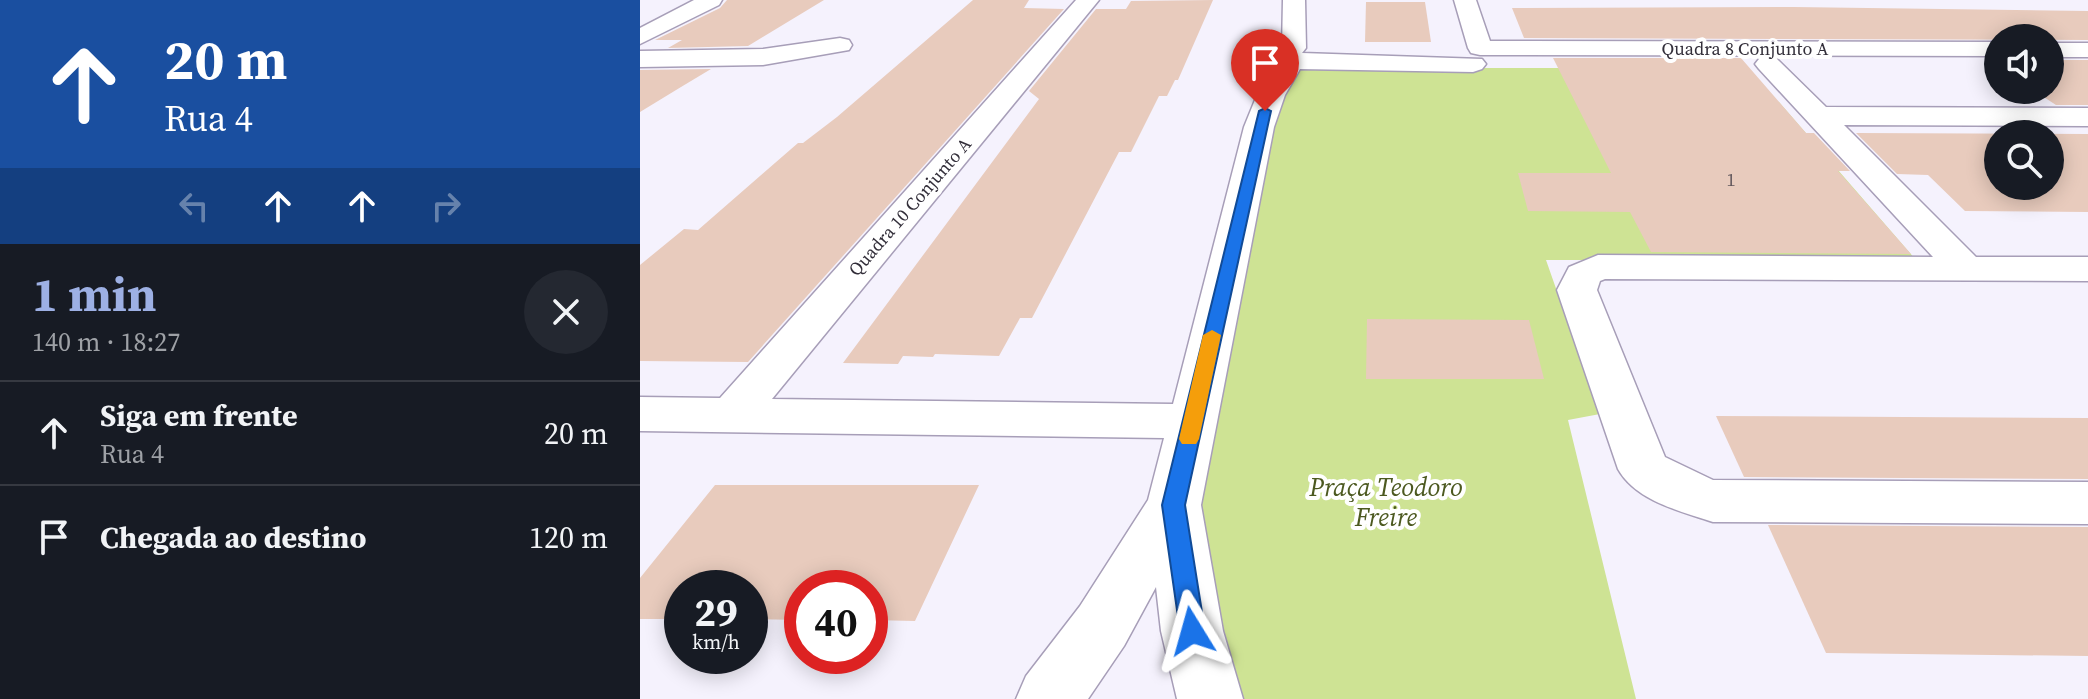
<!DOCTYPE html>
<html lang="pt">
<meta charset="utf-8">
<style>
:root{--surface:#171b24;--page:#242831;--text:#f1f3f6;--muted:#9ea1a6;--line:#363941;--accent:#9db0e4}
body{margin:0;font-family:"Source Serif 4",serif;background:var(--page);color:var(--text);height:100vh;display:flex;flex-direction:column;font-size:30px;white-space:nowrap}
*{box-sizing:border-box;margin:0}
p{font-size:26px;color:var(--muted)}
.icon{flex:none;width:44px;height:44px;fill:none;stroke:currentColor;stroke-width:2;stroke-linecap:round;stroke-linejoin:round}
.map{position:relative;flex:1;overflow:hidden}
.sheet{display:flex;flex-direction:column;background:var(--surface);width:640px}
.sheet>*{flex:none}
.guide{background:#1a4fa0;color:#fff;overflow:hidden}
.controls{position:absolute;left:1344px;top:24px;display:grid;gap:16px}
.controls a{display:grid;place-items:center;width:80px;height:80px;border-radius:50%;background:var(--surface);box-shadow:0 4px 20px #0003;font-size:40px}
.speed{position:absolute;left:24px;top:570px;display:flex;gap:16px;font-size:40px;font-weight:700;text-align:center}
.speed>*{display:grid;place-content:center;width:104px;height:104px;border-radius:50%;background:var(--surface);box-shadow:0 4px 20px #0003;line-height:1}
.speed small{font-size:20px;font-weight:400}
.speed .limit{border:12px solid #d22;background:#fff;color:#111}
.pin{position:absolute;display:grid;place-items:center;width:68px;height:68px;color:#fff;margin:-82px -34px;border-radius:50% 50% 50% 0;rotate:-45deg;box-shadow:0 0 8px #0007}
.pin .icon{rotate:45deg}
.me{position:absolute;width:88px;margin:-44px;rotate:352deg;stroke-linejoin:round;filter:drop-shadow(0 0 6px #0008)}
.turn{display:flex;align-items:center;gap:28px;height:168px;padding:0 32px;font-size:36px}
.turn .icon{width:104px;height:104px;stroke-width:2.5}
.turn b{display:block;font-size:56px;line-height:68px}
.lanes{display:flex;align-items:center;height:76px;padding:0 32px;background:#0003;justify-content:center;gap:40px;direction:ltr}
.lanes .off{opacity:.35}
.round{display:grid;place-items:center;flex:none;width:84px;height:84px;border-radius:42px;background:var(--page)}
.summary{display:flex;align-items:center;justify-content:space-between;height:136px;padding:0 32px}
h1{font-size:48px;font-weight:700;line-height:60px;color:var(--accent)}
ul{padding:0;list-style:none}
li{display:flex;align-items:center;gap:24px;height:104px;padding:0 32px;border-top:2px solid var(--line)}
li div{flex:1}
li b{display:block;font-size:30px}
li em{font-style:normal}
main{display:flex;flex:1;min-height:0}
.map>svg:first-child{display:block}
.green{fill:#cee394}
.building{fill:#e8cbbd;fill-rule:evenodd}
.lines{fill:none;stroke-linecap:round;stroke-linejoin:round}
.minor-casing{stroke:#a79eb8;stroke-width:3}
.minor{fill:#fff;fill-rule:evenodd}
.route{fill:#1a73e8;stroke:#114b97;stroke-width:2}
.slow{fill:#f59e0b}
.labels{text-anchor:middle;stroke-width:8;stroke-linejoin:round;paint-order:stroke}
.far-street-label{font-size:18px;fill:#332f3a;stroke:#fff}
.number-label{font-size:18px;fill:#60565b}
.near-park-label{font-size:26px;font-style:italic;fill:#4c5920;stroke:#fff}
</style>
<main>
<section class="sheet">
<div class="guide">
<div class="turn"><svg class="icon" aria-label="ahead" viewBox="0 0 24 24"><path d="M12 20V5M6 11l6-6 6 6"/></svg><div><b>20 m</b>Rua 4</div></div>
<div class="lanes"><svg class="icon off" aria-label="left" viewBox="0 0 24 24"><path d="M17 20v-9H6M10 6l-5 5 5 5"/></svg><svg class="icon" aria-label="ahead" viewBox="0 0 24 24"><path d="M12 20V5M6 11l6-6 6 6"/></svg><svg class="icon" aria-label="ahead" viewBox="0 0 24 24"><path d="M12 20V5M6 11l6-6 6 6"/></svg><svg class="icon off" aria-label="right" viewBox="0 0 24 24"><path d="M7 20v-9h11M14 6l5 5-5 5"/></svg></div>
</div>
<div class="summary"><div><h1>1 min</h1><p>140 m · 18:27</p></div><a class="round"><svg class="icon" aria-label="close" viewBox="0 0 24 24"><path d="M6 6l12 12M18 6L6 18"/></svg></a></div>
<ul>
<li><svg class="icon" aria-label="ahead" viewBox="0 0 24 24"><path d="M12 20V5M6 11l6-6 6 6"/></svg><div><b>Siga em frente</b><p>Rua 4</p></div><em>20 m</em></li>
<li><svg class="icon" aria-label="arrive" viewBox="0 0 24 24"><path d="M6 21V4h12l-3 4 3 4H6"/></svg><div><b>Chegada ao destino</b></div><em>120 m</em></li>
</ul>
</section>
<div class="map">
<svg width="1448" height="699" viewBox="0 0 1448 699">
<rect width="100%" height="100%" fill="#f5f2fd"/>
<path class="green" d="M 660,68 L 920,68 L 1139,102 L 1276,260 L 906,260 L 960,414 L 928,420 L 996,699 L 589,699 L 540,523 L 640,100 Z"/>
<g class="building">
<path d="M 87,0 L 184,0 L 108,46 L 28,48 L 42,40 L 15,40 L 80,8 Z"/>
<path d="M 333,0 L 389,0 L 384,8 L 424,9 L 108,362 L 0,361 L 0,265 L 44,229 L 58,230 L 158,143 L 163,143 L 197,117 Z"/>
<path d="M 573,0 L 538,80 L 535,80 L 527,96 L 519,96 L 491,152 L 479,152 L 392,318 L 380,318 L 359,356 L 295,354 L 293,357 L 263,356 L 258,364 L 203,363 L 399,99 L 389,91 L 456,9 L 486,9 L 491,1 Z"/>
<path d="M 726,2 L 785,2 L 791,42 L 725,42 Z"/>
<path d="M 1154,7 L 1448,11 L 1448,40 L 884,38 L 872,8 Z"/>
<path d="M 913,58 L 1101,58 L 1166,133 L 1174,133 L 1210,171 L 1198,171 L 1271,254 L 1011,252 L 990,212 L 888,211 L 878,173 L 971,173 Z"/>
<path d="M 1410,60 L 1448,60 L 1448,105 L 1416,105 L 1393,90 L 1410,90 Z"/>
<path d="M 71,69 L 41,87 L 0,112 L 0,70 Z"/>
<path d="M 1216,133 L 1448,134 L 1448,212 L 1325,211 L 1288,175 L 1257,174 ZM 1358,134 L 1410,134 L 1410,186 L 1358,186 Z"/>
<path d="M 727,319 L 889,320 L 904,379 L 726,379 Z"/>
<path d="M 1076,416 L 1448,418 L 1448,479 L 1104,477 Z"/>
<path d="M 75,485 L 339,485 L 275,621 L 230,620 L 230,588 L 162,588 L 162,620 L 110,619 L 110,588 L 42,588 L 42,619 L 0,619 L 0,578 Z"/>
<path d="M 1128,525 L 1448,527 L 1448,656 L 1186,653 Z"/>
</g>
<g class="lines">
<defs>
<g id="minor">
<path d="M 54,0 L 82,0 L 79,5 L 0,44 L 0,28 Z"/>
<path d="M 436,0 L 459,0 L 132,399 L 533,404 L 604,127 L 617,95 L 643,56 L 649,54 L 642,48 L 643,0 L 665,0 L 666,48 L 662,53 L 842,59 L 846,64 L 842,69 L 833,72 L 660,69 L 645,95 L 634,127 L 561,505 L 583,631 L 603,699 L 537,699 L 521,631 L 516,587 L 484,646 L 448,699 L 376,699 L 386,676 L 440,606 L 508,500 L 524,438 L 0,431 L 0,397 L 80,398 Z"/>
<path d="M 814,0 L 836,0 L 850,41 L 1358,42 L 1358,56 L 840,55 L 831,53 L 828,48 Z"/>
<path d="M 200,38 L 209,40 L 212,45 L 209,50 L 123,65 L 0,67 L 0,51 L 123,49 Z"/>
<rect x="1410" y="43" width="38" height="14"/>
<path d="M 1128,56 L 1137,59 L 1186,107 L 1448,108 L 1448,126 L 1204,125 L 1336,257 L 1448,257 L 1448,281 L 965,279 L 960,281 L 957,290 L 1025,457 L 1073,480 L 1448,482 L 1448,524 L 1073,522 C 1040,511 996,501 978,469 L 917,290 L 929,267 L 958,255 L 1293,257 L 1119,69 L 1115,64 L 1119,59 Z"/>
</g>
</defs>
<use href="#minor" class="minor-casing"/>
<use href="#minor" class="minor"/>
</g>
<path class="route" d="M 625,108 L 631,111 L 545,505 L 565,631 L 561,639 L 552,642 L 543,639 L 540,631 L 522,505 L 619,111 Z"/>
<path class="slow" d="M 572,330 L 581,335 L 559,439 L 556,444 L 542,444 L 539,439 L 563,335 Z"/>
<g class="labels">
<g class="far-street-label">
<text x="1105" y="55">Quadra 8 Conjunto A</text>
<text transform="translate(270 207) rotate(-49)" y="6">Quadra 10 Conjunto A</text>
</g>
<g class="number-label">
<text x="1091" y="186">1</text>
</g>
<g class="near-park-label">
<text x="746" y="496">Praça Teodoro<tspan x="746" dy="30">Freire</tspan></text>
</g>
</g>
</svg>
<div class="controls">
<a><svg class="icon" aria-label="sound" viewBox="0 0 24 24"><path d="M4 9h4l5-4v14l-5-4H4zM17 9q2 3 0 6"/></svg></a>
<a><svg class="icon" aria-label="search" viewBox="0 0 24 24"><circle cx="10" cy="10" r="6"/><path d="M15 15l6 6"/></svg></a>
</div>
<div class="speed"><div>29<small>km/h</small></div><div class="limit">40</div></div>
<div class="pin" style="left:625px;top:111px;background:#d93025"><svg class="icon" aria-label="arrive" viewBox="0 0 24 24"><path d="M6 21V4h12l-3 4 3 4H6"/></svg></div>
<svg class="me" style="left:552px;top:631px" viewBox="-20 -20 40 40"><path d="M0-17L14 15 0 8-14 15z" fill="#1a73e8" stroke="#fff" stroke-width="4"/></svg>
</div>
</main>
